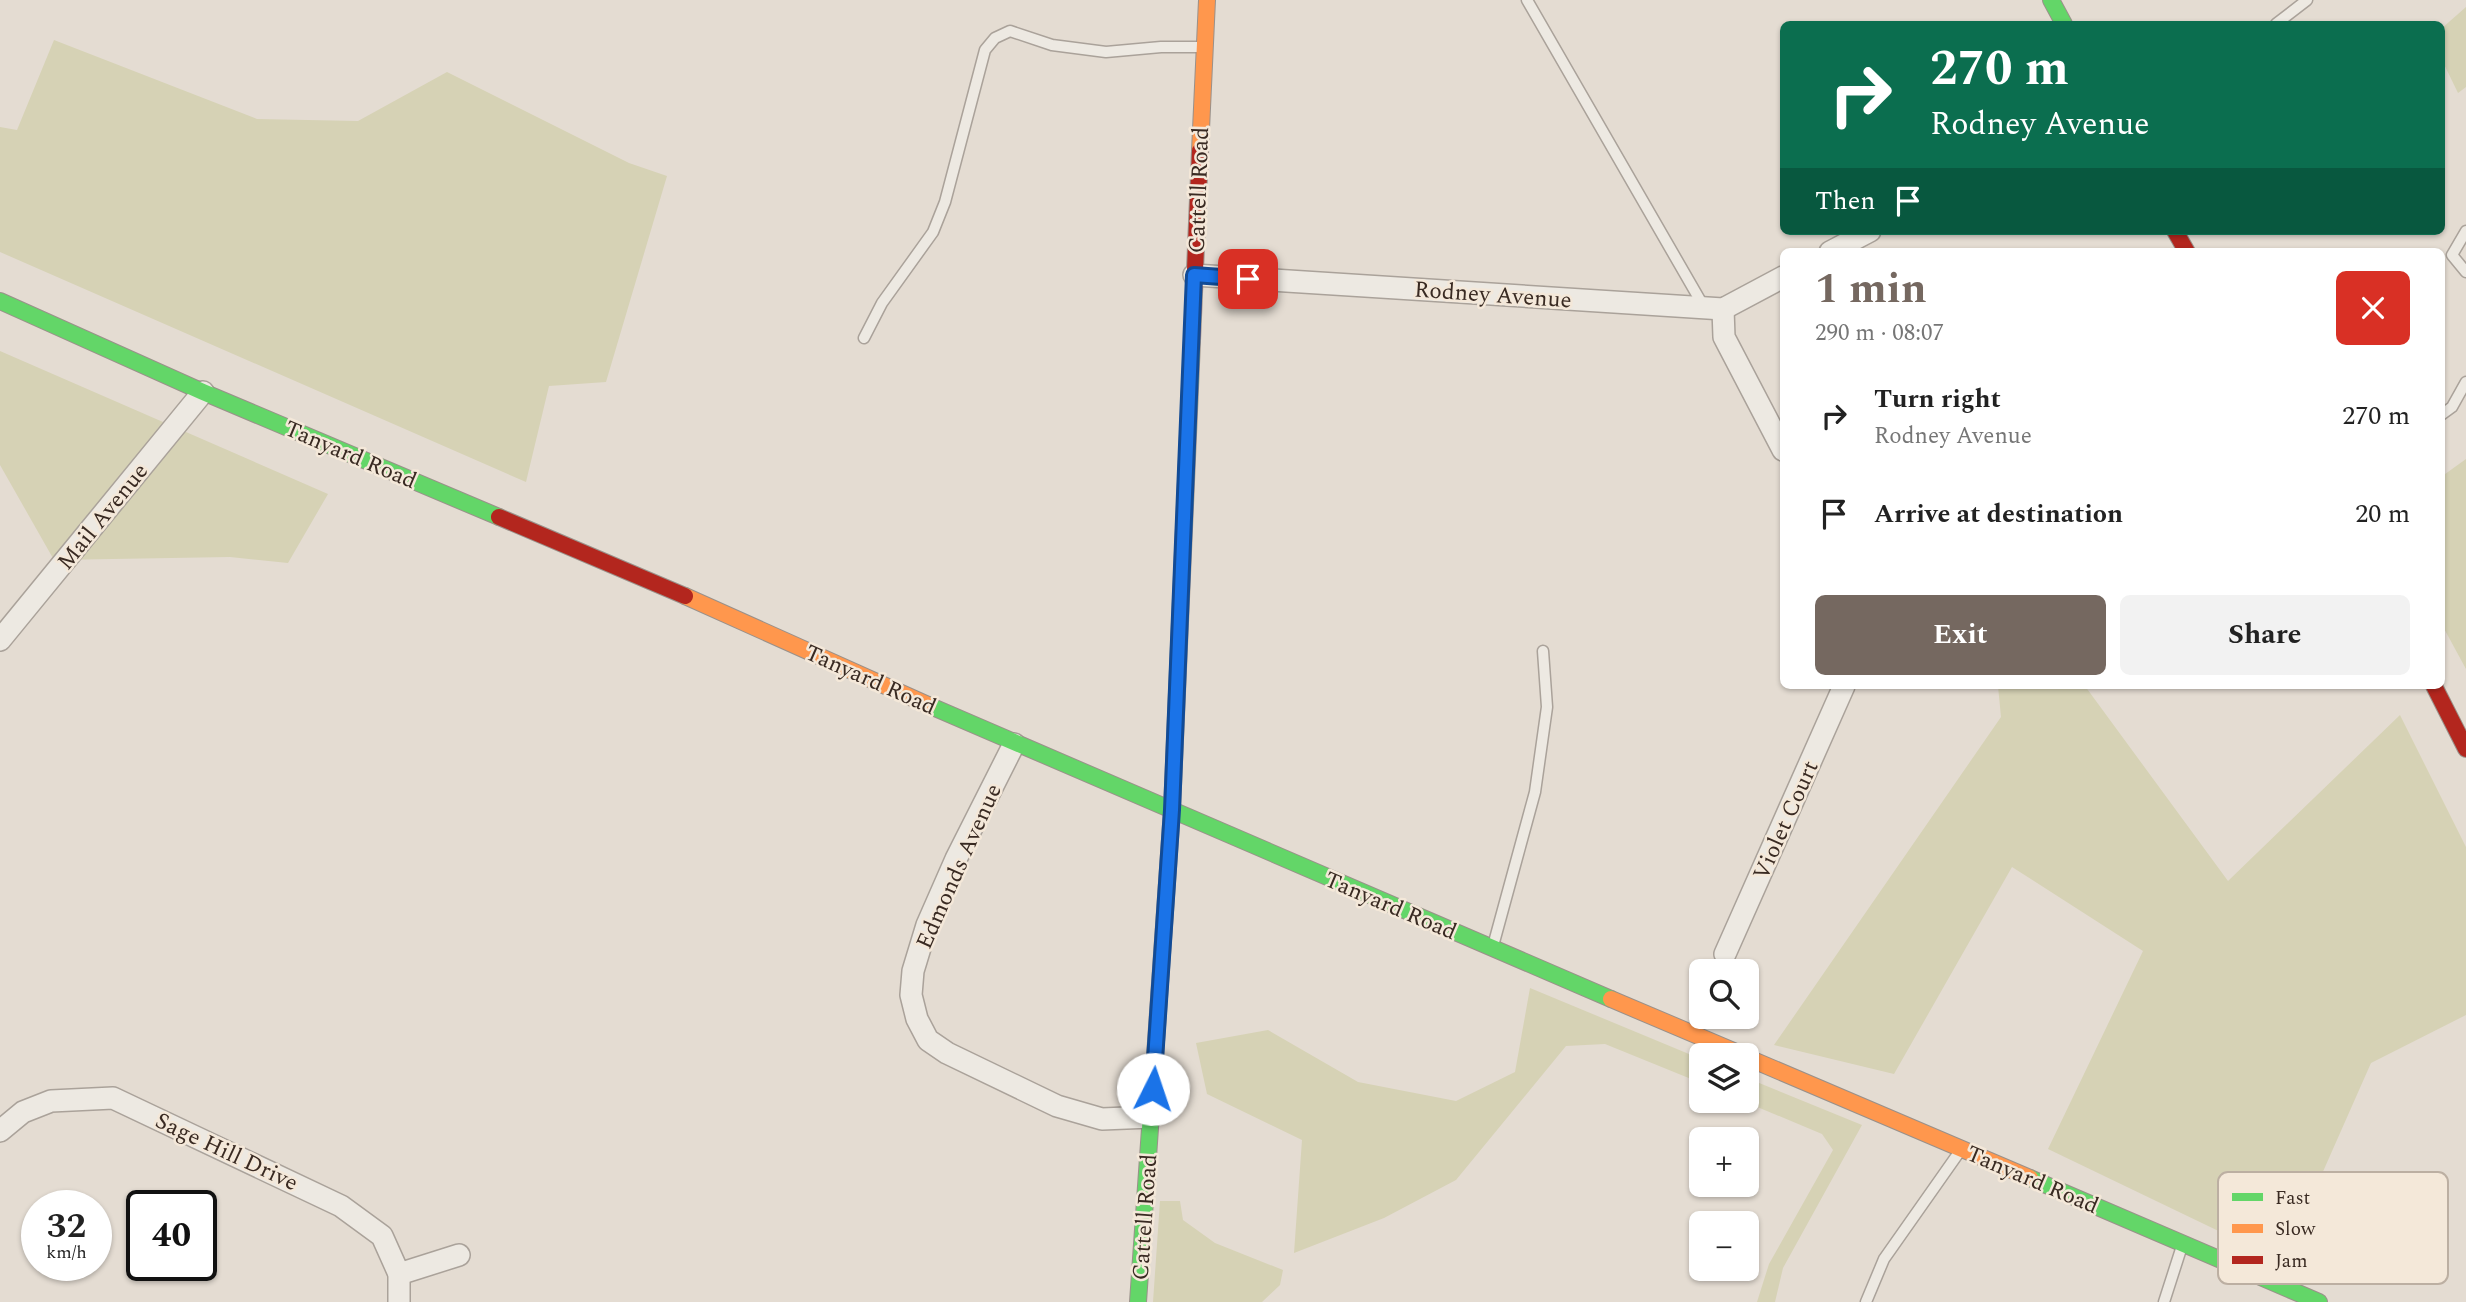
<!DOCTYPE html>
<meta charset="utf-8">
<style>
:root{--surface:#fff;--page:#f2f2f2;--text:#222;--muted:#767676;--accent:#756860}
body{margin:0;font-family:Spectral,serif;background:var(--page);color:var(--text);height:100vh;display:flex;flex-direction:column;font-size:26px;white-space:nowrap}
*{box-sizing:border-box;margin:0}
p{font-size:23px;color:var(--muted)}
.icon{flex:none;width:38px;height:38px;fill:none;stroke:currentColor;stroke-width:2;stroke-linecap:round;stroke-linejoin:round}
.map{position:relative;flex:1;overflow:hidden}
.details{position:absolute;left:1780px;top:248px;width:665px;height:441px;display:flex;flex-direction:column;background:var(--surface);border-radius:10px;box-shadow:0 2px 5px #0004}
.details>*{flex:none}
.guide{position:absolute;left:1780px;top:21px;width:665px;height:214px;border-radius:10px;box-shadow:0 2px 5px #0004;background:#0b6e4f;color:#fff;overflow:hidden}
.buttons{position:absolute;left:1689px;top:959px;display:grid;gap:14px}
.buttons a{display:grid;place-items:center;width:70px;height:70px;border-radius:10px;background:var(--surface);box-shadow:0 2px 5px #0004;font-size:35px}
.speed{position:absolute;left:21px;top:1190px;display:flex;gap:14px;font-size:35px;font-weight:700;text-align:center}
.speed>*{display:grid;place-content:center;width:91px;height:91px;border-radius:50%;background:var(--surface);box-shadow:0 2px 5px #0004;line-height:1}
.speed small{font-size:18px;font-weight:400}
.speed .limit{border:4px solid #111;border-radius:10px;background:#fff;color:#111}
.pin{position:absolute;display:grid;place-items:center;width:60px;height:60px;color:#fff;margin:-30px;border-radius:14px;box-shadow:0 4px 10px #0006}
.me{position:absolute;width:77px;margin:-38px;rotate:4deg;stroke-linejoin:round;filter:drop-shadow(0 0 5px #0008)}
.turn{display:flex;align-items:center;gap:24px;height:147px;padding:0 35px;font-size:32px}
.turn .icon{width:91px;height:91px;stroke-width:2.5}
.turn b{display:block;font-size:49px;line-height:60px}
.then{display:flex;align-items:center;height:66px;padding:0 35px;background:#0003;gap:14px;font-size:26px}
.round{display:grid;place-items:center;flex:none;width:74px;height:74px;border-radius:10px;background:var(--page)}
.overview{display:flex;align-items:center;justify-content:space-between;height:119px;padding:0 35px}
h1{font-size:42px;font-weight:700;line-height:52px;color:var(--accent)}
.button{display:flex;gap:14px;margin-top:auto;padding:14px 35px}
.button a{flex:1;height:80px;border-radius:10px;background:var(--accent);color:#fff;font-size:28px;font-weight:700;line-height:80px;text-align:center}
.button a+a{background:var(--page);color:var(--text)}
ul{padding:0;list-style:none}
li{display:flex;align-items:center;gap:21px;height:98px;padding:0 35px}
li div{flex:1}
li b{display:block;font-size:26px}
li em{font-style:normal}
.map>svg:first-child{display:block}
.green{fill:#d6d2b5}
.lines{fill:none;stroke-linecap:round;stroke-linejoin:round}
.lane-casing{stroke:#aaa29a;stroke-width:13}
.street-casing{stroke:#aaa29a;stroke-width:24}
.fast-casing{stroke:#9a918a;stroke-width:18}
.slow-casing{stroke:#9a918a;stroke-width:18}
.jam-casing{stroke:#9a918a;stroke-width:18}
.lane{stroke:#ede9e2;stroke-width:10}
.street{stroke:#ede9e2;stroke-width:21}
.fast{stroke:#63d668;stroke-width:16}
.slow{stroke:#ff974d;stroke-width:16}
.jam{stroke:#b3261e;stroke-width:16}
.route-casing{stroke:#114b97;stroke-width:18}
.route{stroke:#1a73e8;stroke-width:12}
.labels{text-anchor:middle;stroke-width:5;stroke-linejoin:round;paint-order:stroke}
.street-label{font-size:23px;fill:#392a22;stroke:#f4e8d9}
.key{fill:#f4e8d9;stroke:#bcafa2;stroke-width:2}
.key-label{font-size:19px;fill:#392a22}
</style>
<div class="map">
<svg width="2466" height="1302" viewBox="0 0 2466 1302">
<rect width="100%" height="100%" fill="#e4dcd2"/>
<g class="green">
<path d="M 2466,7 L 2466,87 L 2458,93 L 2441,58 L 2441,29 Z"/>
<path d="M 54,40 L 257,119 L 358,121 L 447,72 L 629,163 L 667,176 L 606,382 L 549,386 L 526,482 L 0,252 L 0,127 L 17,130 Z"/>
<path d="M 0,351 L 328,494 L 288,563 L 230,557 L 54,560 L 0,465 Z"/>
<path d="M 2466,459 L 2466,669 L 2441,623 L 2441,477 Z"/>
<path d="M 1998,686 L 2085,686 L 2228,881 L 2400,715 L 2466,847 L 2466,1015 L 2371,1063 L 2283,1262 L 2048,1149 L 2143,951 L 2012,867 L 1894,1074 L 1774,1045 L 2001,717 Z"/>
<path d="M 1530,988 L 1701,1059 L 1701,1083 L 1605,1044 L 1566,1046 L 1456,1180 L 1384,1218 L 1294,1253 L 1302,1140 L 1207,1094 L 1196,1043 L 1268,1030 L 1358,1082 L 1456,1101 L 1515,1072 Z"/>
<path d="M 1747,1078 L 1862,1125 L 1783,1268 L 1775,1302 L 1757,1302 L 1769,1264 L 1833,1150 L 1822,1134 L 1743,1101 L 1746,1101 Z"/>
<path d="M 1160,1201 L 1180,1201 L 1183,1220 L 1215,1243 L 1283,1270 L 1280,1285 L 1262,1302 L 1153,1302 Z"/>
</g>
<g class="lines">
<defs>
<g id="lane">
<path d="M 1527,0 L 1704,307"/>
<path d="M 2276,24 L 2307,0"/>
<path d="M 2466,231 L 2452,255 L 2466,272"/>
<path d="M 864,338 L 882,303 L 933,232 L 945,202 L 985,50 L 995,38 L 1010,31 L 1052,45 L 1106,52 L 1161,47 L 1204,47"/>
<path d="M 2441,415 L 2452,407 L 2466,382"/>
<path d="M 1493,946 L 1535,792 L 1547,707 L 1543,651"/>
<path d="M 1866,1302 L 1884,1259 L 1960,1151"/>
<path d="M 2164,1302 L 2182,1246"/>
</g>
<g id="street">
<path d="M 1830,252 L 1870,231"/>
<path d="M 1194,275 L 1723,309 L 1783,277"/>
<path d="M 1723,309 L 1724,337 L 1783,450"/>
<path d="M 0,640 L 203,392"/>
<path d="M 1014,744 L 956,859 L 927,925 L 913,971 L 911,995 L 917,1019 L 928,1040 L 947,1053 L 1057,1106 L 1102,1119 L 1151,1117"/>
<path d="M 1725,954 L 1844,686"/>
<path d="M 0,1131 L 23,1112 L 51,1101 L 113,1098 L 341,1206 L 382,1236 L 399,1274 L 399,1302"/>
<path d="M 399,1274 L 459,1255"/>
</g>
<g id="fast">
<path d="M 2051,0 L 2064,24"/>
<path d="M 0,301 L 203,392 L 499,517"/>
<path d="M 928,705 L 1611,999"/>
<path d="M 2030,1178 L 2319,1302"/>
<path d="M 1138,1302 L 1172,810 L 1192,341"/>
</g>
<g id="slow">
<path d="M 1200,151 L 1207,0"/>
<path d="M 685,596 L 928,705"/>
<path d="M 1611,999 L 1743,1055"/>
<path d="M 1746,1057 L 2030,1178"/>
</g>
<g id="jam">
<path d="M 2175,231 L 2187,252"/>
<path d="M 1192,341 L 1200,151"/>
<path d="M 499,517 L 685,596"/>
<path d="M 2434,686 L 2466,749"/>
</g>
</defs>
<use href="#lane" class="lane-casing"/>
<use href="#street" class="street-casing"/>
<use href="#fast" class="fast-casing"/>
<use href="#slow" class="slow-casing"/>
<use href="#jam" class="jam-casing"/>
<use href="#lane" class="lane"/>
<use href="#street" class="street"/>
<use href="#fast" class="fast"/>
<use href="#slow" class="slow"/>
<use href="#jam" class="jam"/>
</g>
<g class="lines">
<defs>
<path id="route" d="M 1153,1089 L 1172,810 L 1194,275 L 1248,279"/>
</defs>
<use href="#route" class="route-casing"/>
<use href="#route" class="route"/>
</g>
<g class="labels">
<g class="street-label">
<text transform="translate(1198 190) rotate(-88)" y="8">Cattell Road</text>
<text transform="translate(1493 294) rotate(4)" y="8">Rodney Avenue</text>
<text transform="translate(351 454) rotate(23)" y="8">Tanyard Road</text>
<text transform="translate(102 516) rotate(-51)" y="8">Mail Avenue</text>
<text transform="translate(871 679) rotate(24)" y="8">Tanyard Road</text>
<text transform="translate(1785 820) rotate(-66)" y="8">Violet Court</text>
<text transform="translate(958 866) rotate(-66)" y="8">Edmonds Avenue</text>
<text transform="translate(1391 905) rotate(23)" y="8">Tanyard Road</text>
<text transform="translate(227 1151) rotate(25)" y="8">Sage Hill Drive</text>
<text transform="translate(2033 1179) rotate(23)" y="8">Tanyard Road</text>
<text transform="translate(1144 1217) rotate(-86)" y="8">Cattell Road</text>
</g>
</g>
<rect x="2218" y="1172" width="230" height="112" rx="10" class="key"/>
<rect x="2232" y="1193" width="31" height="8" fill="#63d668"/>
<rect x="2232" y="1224" width="31" height="9" fill="#ff974d"/>
<rect x="2232" y="1256" width="31" height="8" fill="#b3261e"/>
<g class="key-label">
<text x="2275" y="1204">Fast</text>
<text x="2275" y="1235">Slow</text>
<text x="2275" y="1267">Jam</text>
</g>
</svg>
<div class="buttons">
<a><svg class="icon" aria-label="search" viewBox="0 0 24 24"><circle cx="10" cy="10" r="6"/><path d="M15 15l6 6"/></svg></a>
<a><svg class="icon" aria-label="layers" viewBox="0 0 24 24"><path d="M12 4l9 5-9 5-9-5zM3 14l9 5 9-5"/></svg></a>
<a>+</a>
<a>−</a>
</div>
<div class="speed"><div>32<small>km/h</small></div><div class="limit">40</div></div>
<div class="pin" style="left:1248px;top:279px;background:#d93025"><svg class="icon" aria-label="arrive" viewBox="0 0 24 24"><path d="M6 21V4h12l-3 4 3 4H6"/></svg></div>
<svg class="me" style="left:1153px;top:1089px" viewBox="-20 -20 40 40"><circle r="19" fill="#fff"/><path d="M0-13L10 11 0 6-10 11z" fill="#1a73e8"/></svg>
<div class="guide">
<div class="turn"><svg class="icon" aria-label="right" viewBox="0 0 24 24"><path d="M7 20v-9h11M14 6l5 5-5 5"/></svg><div><b>270 m</b>Rodney Avenue</div></div>
<div class="then">Then<svg class="icon" aria-label="arrive" viewBox="0 0 24 24"><path d="M6 21V4h12l-3 4 3 4H6"/></svg></div>
</div>
<section class="details">
<div class="overview"><div><h1>1 min</h1><p>290 m · 08:07</p></div><a class="round" style="background:#d93025;color:#fff"><svg class="icon" aria-label="close" viewBox="0 0 24 24"><path d="M6 6l12 12M18 6L6 18"/></svg></a></div>
<ul>
<li><svg class="icon" aria-label="right" viewBox="0 0 24 24"><path d="M7 20v-9h11M14 6l5 5-5 5"/></svg><div><b>Turn right</b><p>Rodney Avenue</p></div><em>270 m</em></li>
<li><svg class="icon" aria-label="arrive" viewBox="0 0 24 24"><path d="M6 21V4h12l-3 4 3 4H6"/></svg><div><b>Arrive at destination</b></div><em>20 m</em></li>
</ul>
<div class="button"><a>Exit</a><a>Share</a></div>
</section>
</div>
